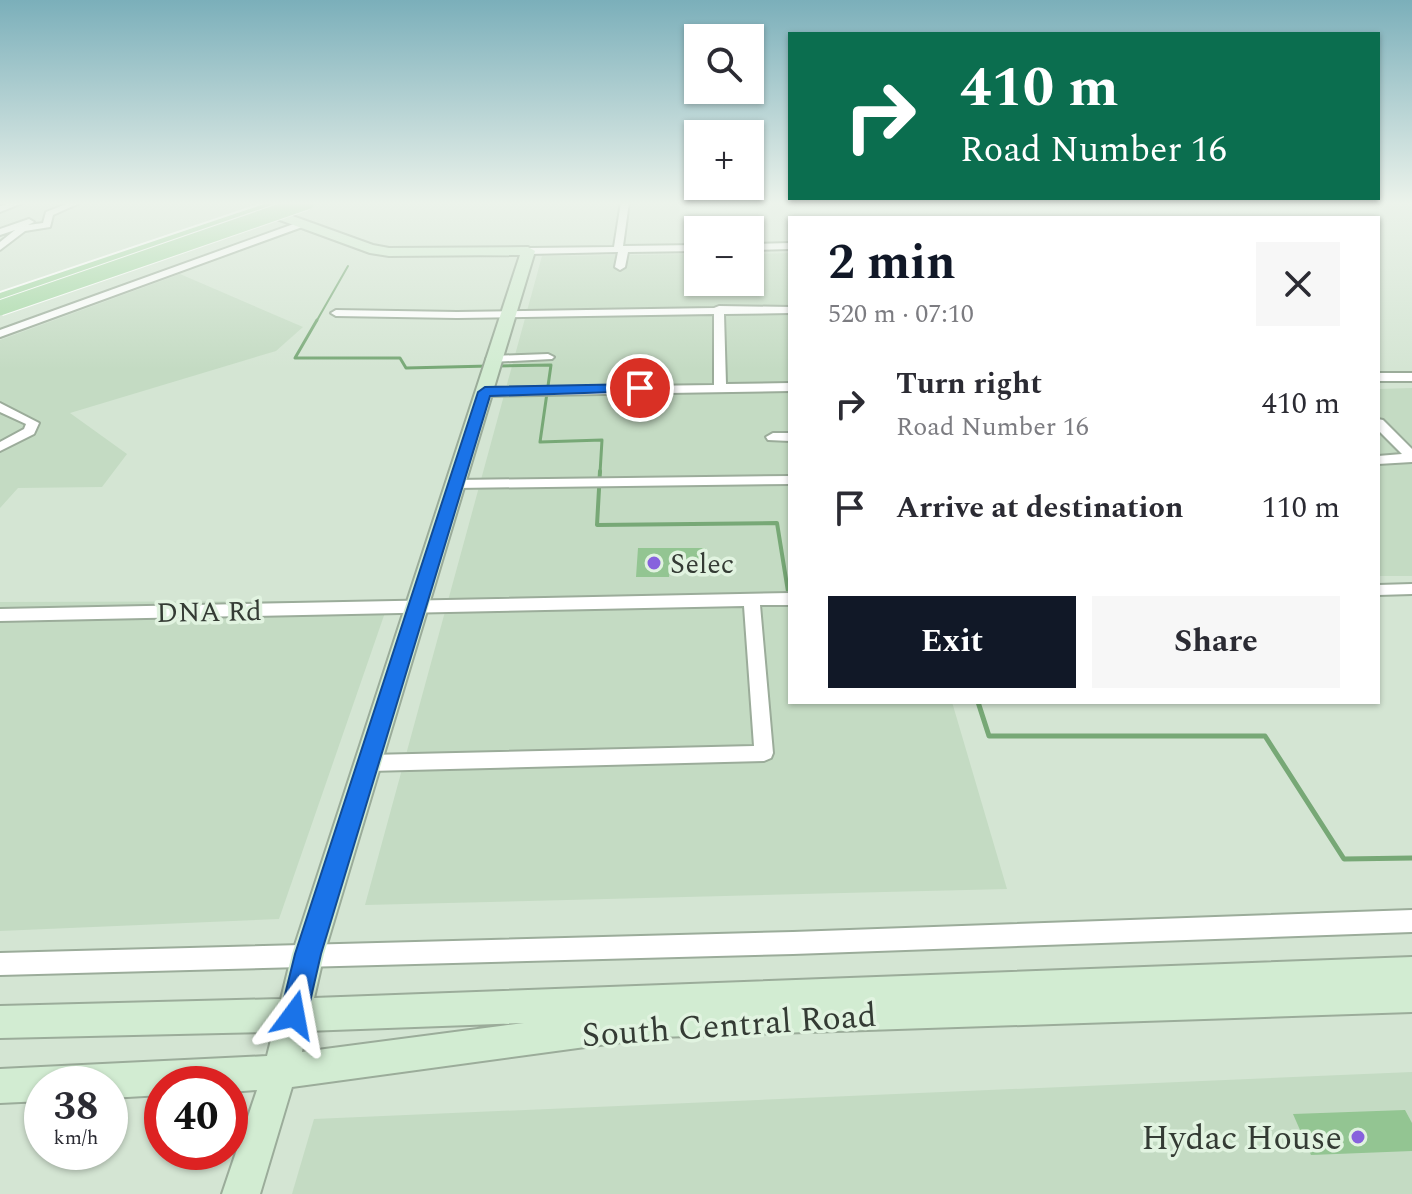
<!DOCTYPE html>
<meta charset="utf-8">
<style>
:root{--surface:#fff;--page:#f7f7f7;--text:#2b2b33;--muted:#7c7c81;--accent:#111827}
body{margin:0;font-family:Spectral,serif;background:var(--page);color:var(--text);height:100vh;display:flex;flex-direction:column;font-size:30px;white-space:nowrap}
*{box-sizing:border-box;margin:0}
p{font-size:26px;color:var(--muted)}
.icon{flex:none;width:44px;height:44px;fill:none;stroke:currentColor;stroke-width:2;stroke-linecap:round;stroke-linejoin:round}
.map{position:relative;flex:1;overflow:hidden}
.sheet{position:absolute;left:788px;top:216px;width:592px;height:488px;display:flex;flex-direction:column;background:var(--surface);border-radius:0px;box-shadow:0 2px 6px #0004}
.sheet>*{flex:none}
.hud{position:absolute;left:788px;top:32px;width:592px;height:168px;border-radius:0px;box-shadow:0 2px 6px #0004;background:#0b6e4f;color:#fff;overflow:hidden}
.buttons{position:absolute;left:684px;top:24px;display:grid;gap:16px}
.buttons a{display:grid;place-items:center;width:80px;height:80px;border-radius:0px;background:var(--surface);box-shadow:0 2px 6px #0004;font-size:40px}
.speed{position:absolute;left:24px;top:1066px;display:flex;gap:16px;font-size:40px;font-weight:700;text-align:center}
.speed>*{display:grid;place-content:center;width:104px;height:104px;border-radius:50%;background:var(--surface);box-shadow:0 2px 6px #0004;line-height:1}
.speed small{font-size:20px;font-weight:400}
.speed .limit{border:12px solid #d22;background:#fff;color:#111}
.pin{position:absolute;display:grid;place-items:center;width:68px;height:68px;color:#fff;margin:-34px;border:4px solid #fff;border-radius:50%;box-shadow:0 2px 8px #0007}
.me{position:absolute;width:88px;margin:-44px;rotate:13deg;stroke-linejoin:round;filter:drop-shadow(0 0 6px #0008)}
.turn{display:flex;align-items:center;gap:28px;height:168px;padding:0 40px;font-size:36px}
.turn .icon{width:104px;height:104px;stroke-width:2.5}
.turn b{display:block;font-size:56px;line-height:68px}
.round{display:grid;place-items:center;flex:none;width:84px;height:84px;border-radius:0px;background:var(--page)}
.head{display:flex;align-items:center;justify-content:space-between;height:136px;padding:0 40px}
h1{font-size:48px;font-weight:700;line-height:60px;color:var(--accent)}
.button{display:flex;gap:16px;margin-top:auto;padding:16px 40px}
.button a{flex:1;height:92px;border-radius:0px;background:var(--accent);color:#fff;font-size:32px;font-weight:700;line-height:92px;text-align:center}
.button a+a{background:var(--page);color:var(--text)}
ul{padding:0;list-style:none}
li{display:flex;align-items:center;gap:24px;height:104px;padding:0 40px}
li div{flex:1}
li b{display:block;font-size:30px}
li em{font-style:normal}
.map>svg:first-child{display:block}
.built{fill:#c4dbc3}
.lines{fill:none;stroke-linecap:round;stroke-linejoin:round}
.stream-far3{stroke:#77a876;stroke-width:2}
.stream-far2{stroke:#77a876;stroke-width:3}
.stream-far1{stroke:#77a876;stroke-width:4}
.stream{stroke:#77a876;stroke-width:5}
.building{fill:#93c592}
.street-casing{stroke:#9bac9a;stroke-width:4}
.secondary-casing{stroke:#9bac9a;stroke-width:4}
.primary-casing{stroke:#fff;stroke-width:4}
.street{fill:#fff;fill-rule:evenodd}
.secondary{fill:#d2ecd2;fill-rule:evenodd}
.primary{fill:#a4d8a4;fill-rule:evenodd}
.primary-bridge-casing{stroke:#fff;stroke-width:17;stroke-linecap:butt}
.primary-bridge{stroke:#a4d8a4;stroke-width:15}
.route{fill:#1a73e8;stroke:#114b97;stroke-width:2}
.poi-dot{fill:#8762dd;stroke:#e1f3e0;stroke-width:3}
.labels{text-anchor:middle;stroke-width:7;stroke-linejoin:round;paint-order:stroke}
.poi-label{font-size:28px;fill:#343b34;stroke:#e1f3e0;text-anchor:start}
.street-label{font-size:28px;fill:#343b34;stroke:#e1f3e0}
.near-street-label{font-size:34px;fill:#343b34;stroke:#e1f3e0}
.near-poi-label{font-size:34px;fill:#343b34;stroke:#e1f3e0;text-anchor:end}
</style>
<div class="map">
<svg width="1412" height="1194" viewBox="0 0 1412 1194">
<rect width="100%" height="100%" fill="#d4e5d3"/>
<g class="built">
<path d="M 790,253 L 790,702 L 952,702 L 1007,889 L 365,905 L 542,256 L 698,254 L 698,282 L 750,282 L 750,254 Z"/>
<path d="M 180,274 L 303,327 L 276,351 L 70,413 L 127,454 L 102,487 L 18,488 L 0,508 L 0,340 Z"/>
<path d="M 1412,388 L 1412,576 L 1378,576 L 1378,389 Z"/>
<path d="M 389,601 L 279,919 L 0,931 L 0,602 Z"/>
<path d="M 1412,1072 L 1412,1194 L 292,1194 L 314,1119 Z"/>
</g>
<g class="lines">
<path class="stream-far3" d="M 316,322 L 348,266"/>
<g class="stream-far2">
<path d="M 317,320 L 295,358 L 400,358 L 406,368 L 489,366"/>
<path d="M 497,366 L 551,365 L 540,442 L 602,440 L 600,473"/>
</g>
<path class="stream-far1" d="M 600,471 L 597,525 L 777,523 L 790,604"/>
<path class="stream" d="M 978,702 L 989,736 L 1265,736 L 1344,859 L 1412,858"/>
</g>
<g class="building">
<path d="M 638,548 L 706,548 L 707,569 L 670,569 L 669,577 L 636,577 Z"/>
<path d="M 1405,1110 L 1412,1123 L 1412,1151 L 1311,1155 L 1293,1114 Z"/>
</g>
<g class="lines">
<defs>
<g id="street">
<path d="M 13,202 L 25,202 L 0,212 L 0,206 Z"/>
<path d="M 71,202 L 82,202 L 53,215 L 50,227 L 25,231 L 0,250 L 0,242 L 15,230 L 0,235 L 0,229 L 29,219 L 34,222 L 28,225 L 43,223 L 46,212 Z"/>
<path d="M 621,202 L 629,202 L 623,246 L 698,245 L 698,251 L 628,252 L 625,267 L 620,270 L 615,267 L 618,252 L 528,254 L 523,251 L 528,248 L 614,247 Z"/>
<path d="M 302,221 L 307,224 L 305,226 L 0,337 L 0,330 Z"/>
<path d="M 790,243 L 790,249 L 750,250 L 750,244 Z"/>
<path d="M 719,306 L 790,307 L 790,313 L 724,314 L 726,384 L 790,383 L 790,391 L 485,396 L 479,392 L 485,388 L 714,385 L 714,314 L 457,318 L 336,316 L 331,313 L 336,310 L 457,312 L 714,308 Z"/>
<path d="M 548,354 L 554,357 L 552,359 L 492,362 L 486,359 L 492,356 Z"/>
<rect x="1378" y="373" width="34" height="8"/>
<path d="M 0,403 L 39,423 L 34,434 L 0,451 L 0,442 L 24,429 L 26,424 L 0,412 Z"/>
<path d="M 1378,419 L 1383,420 L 1412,449 L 1412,462 L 1378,464 L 1378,456 L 1402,454 L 1378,430 Z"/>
<path d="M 773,433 L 790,433 L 790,441 L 768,440 L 766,437 Z"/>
<path d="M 790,476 L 790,484 L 456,488 L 449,484 L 456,480 Z"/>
<path d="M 1412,584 L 1412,594 L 1378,595 L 1378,585 Z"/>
<path d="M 790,593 L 790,605 L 760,605 L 773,753 L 771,758 L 764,761 L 369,771 L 362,769 L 359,763 L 362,757 L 369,755 L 754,746 L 744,606 L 0,621 L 0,609 Z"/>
<path d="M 1412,910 L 1412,932 L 793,954 L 0,975 L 0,953 L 793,932 Z"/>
</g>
<path id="secondary" d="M 262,205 L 373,245 L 389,248 L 528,247 L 535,251 L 324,954 L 314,998 L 1412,957 L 1412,1012 L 659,1037 L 292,1087 L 260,1194 L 222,1194 L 257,1090 L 230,1092 L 230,1084 L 162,1084 L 162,1095 L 110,1098 L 110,1084 L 42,1084 L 42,1101 L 0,1103 L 0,1069 L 267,1056 L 273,1032 L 0,1038 L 0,1006 L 281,999 L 292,954 L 520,255 L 389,256 L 370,253 L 258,212 L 256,209 ZM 524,1023 L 302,1052 L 306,1031 Z"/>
<path id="primary" d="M 270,202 L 289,202 L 0,303 L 0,293 Z"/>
</defs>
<use href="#street" class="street-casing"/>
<use href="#secondary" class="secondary-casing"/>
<use href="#primary" class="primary-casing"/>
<use href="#street" class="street"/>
<use href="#secondary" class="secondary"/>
<use href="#primary" class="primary"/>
<defs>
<path id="primary-bridge" d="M 0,308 L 307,202"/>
</defs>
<use href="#primary-bridge" class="primary-bridge-casing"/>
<use href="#primary-bridge" class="primary-bridge"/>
</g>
<linearGradient id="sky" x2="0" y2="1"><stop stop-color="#7bafba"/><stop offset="0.55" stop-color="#ecf3eb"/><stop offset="1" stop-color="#ecf3eb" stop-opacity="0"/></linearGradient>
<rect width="1412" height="369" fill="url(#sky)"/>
<path class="route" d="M 640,384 L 647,388 L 645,391 L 490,396 L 321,954 L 307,1015 L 303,1024 L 294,1028 L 284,1024 L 280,1015 L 295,954 L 478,392 L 485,387 Z"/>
<g class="poi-dot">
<circle cx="654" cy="563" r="8"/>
<circle cx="1358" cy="1137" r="8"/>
</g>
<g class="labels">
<g class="poi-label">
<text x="670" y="573">Selec</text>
</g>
<g class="street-label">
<text transform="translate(209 611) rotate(-1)" y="10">DNA Rd</text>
</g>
<g class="near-street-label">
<text transform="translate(729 1024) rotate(-4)" y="12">South Central Road</text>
</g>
<g class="near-poi-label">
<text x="1342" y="1149">Hydac House</text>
</g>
</g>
</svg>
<div class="buttons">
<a><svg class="icon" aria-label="search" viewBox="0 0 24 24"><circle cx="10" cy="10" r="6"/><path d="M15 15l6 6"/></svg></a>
<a>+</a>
<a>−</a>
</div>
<div class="speed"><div>38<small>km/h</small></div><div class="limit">40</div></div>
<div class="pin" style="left:640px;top:388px;background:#d93025"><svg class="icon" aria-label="arrive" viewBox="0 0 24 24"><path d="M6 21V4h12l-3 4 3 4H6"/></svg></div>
<svg class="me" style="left:294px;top:1015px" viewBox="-20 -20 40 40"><path d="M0-17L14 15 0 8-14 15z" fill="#1a73e8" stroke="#fff" stroke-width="4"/></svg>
<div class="hud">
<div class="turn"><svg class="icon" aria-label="right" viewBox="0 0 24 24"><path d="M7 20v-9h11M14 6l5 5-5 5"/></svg><div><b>410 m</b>Road Number 16</div></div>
</div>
<section class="sheet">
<div class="head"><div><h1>2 min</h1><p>520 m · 07:10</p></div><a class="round"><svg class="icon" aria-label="close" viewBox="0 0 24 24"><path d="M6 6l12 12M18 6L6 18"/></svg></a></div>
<ul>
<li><svg class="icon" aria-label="right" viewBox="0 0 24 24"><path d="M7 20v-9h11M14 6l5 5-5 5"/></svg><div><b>Turn right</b><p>Road Number 16</p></div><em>410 m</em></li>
<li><svg class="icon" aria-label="arrive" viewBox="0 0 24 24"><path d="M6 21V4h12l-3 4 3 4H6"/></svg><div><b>Arrive at destination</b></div><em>110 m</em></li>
</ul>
<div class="button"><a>Exit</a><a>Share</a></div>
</section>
</div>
